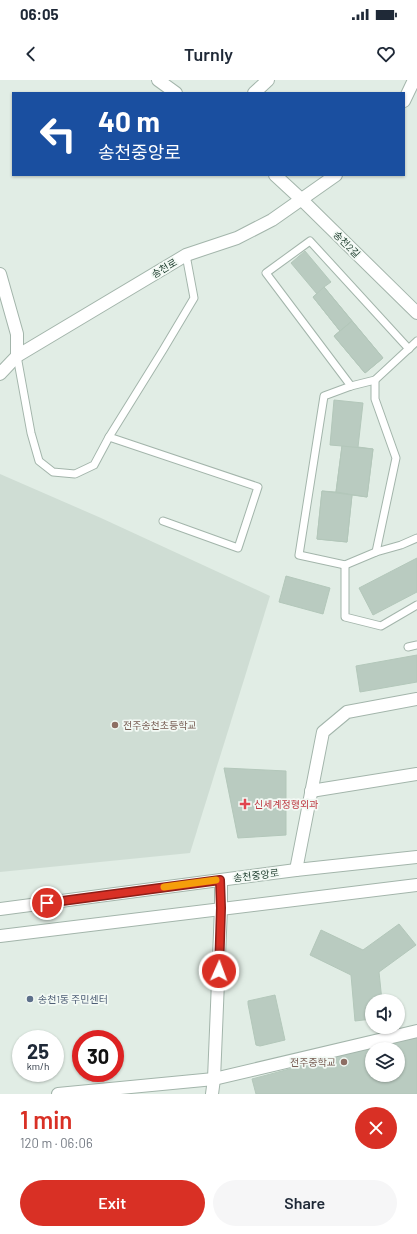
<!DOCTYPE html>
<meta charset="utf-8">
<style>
:root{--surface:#fff;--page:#f6f6f7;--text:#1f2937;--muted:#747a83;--accent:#d93025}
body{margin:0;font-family:Barlow,"Noto Sans KR",sans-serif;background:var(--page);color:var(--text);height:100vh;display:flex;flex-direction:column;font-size:15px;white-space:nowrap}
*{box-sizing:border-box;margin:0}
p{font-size:13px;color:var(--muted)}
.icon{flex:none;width:22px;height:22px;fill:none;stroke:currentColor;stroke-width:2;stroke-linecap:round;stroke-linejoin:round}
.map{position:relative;height:1014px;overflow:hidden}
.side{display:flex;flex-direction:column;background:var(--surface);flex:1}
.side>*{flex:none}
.top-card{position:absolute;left:12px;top:12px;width:393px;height:84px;border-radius:0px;box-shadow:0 1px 3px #0004;background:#1a4fa0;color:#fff;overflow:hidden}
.buttons{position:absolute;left:365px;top:914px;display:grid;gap:8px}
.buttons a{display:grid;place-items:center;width:40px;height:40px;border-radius:50%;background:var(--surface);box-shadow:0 1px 3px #0004;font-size:20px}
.speed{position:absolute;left:12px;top:950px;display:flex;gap:8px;font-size:20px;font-weight:700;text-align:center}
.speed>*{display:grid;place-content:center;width:52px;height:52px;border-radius:50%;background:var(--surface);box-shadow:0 1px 3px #0004;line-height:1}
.speed small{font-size:10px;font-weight:400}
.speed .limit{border:6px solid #d22;background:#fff;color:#111}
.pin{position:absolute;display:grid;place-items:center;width:34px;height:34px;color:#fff;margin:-17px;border:2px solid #fff;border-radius:50%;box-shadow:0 1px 4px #0007}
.me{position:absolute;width:44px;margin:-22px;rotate:2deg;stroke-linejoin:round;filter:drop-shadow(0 0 3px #0008)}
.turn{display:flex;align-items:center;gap:14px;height:84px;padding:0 20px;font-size:18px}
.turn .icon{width:52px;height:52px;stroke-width:2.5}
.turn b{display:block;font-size:28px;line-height:34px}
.round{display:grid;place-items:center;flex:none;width:42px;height:42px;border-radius:21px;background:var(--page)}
.summary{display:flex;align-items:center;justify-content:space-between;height:68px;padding:0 20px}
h1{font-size:24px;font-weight:600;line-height:30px;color:var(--accent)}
.button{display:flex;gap:8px;margin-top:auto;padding:8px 20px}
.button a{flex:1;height:46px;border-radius:24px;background:var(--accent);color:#fff;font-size:16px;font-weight:600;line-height:46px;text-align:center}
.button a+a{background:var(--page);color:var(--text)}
.status{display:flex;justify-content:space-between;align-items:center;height:28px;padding:0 20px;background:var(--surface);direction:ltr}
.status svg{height:11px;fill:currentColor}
header{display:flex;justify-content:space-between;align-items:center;height:52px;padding:0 20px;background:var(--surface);font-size:18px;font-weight:600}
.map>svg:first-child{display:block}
.built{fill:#cfddd4}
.building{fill:#b9cbc0;stroke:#b3c7ba;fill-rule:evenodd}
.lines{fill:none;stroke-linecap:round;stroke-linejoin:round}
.service-casing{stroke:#a3b5ab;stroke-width:9}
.minor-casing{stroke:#a3b5ab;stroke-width:14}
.tertiary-casing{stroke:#a3b5ab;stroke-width:14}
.service{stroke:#fff;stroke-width:7}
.minor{stroke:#fff;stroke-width:12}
.tertiary{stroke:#fff;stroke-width:12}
.route-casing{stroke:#8d1f18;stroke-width:10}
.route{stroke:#d93025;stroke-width:7}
.slow{stroke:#f59e0b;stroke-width:7}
.education-dot{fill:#8d6e63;stroke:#f2f9f4;stroke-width:1.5}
.health-dot{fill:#e0444e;stroke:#f2f9f4;stroke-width:1.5}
.service-dot{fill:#5c6f8a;stroke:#f2f9f4;stroke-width:1.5}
.labels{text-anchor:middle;stroke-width:3.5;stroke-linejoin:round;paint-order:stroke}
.street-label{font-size:10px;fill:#203f30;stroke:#f2f9f4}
.education-label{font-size:10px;fill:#785e54;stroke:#f2f9f4;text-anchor:start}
.health-label{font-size:10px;fill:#be3a42;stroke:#f2f9f4;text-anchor:start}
.service-label{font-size:10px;fill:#4e5e75;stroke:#f2f9f4;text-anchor:start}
</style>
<div class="status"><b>06:05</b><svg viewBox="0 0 49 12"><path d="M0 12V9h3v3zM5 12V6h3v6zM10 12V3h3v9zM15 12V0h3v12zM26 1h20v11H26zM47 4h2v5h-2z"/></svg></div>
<header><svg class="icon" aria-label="back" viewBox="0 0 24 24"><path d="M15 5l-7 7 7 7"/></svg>Turnly<svg class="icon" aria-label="heart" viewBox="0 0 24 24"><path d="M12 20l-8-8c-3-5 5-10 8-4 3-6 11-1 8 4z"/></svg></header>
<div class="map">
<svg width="417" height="1014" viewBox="0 0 417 1014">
<rect width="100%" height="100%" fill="#e1ede5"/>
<path class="built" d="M 0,394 L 101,438 L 270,516 L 190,773 L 0,792 Z"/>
<g class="building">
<path d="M 305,171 L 331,202 L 324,207 L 383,278 L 365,293 L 334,256 L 340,251 L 313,217 L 317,214 L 291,183 Z"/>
<path d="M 324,207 L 352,241 L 340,251 L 313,217 Z"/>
<path d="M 352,241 L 383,278 L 365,293 L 334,256 Z"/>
<path d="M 334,320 L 363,323 L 358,367 L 373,369 L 367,417 L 352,415 L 347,462 L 317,459 L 322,411 L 336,412 L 342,366 L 330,365 Z"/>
<path d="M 342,366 L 373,369 L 367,417 L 336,412 Z"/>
<path d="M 322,411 L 352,415 L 347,462 L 317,459 Z"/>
<path d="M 417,478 L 417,512 L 373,535 L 359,508 Z"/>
<path d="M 286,496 L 330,508 L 323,534 L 279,522 Z"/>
<path d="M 417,575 L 417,602 L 360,612 L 356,586 Z"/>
<path d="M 224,688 L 286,691 L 286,755 L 238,758 Z"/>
<path d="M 399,844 L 416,865 L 379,892 L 382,921 L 372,921 L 372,939 L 355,941 L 351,895 L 310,875 L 321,850 L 363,870 Z"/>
<path d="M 275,915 L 285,960 L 260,966 L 256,965 L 248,924 L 248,921 Z"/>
<path d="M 417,955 L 417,1014 L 256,1014 L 252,999 ZM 372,969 L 398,969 L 398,995 L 372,995 Z"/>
</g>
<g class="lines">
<defs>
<g id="service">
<path d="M 417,261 L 375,300 L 351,306 L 324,316 L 299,475 L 345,485 L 376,472 L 401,465 L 417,458"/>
<path d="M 17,276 L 31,353 L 39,381 L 53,392 L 75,394 L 94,385 L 109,357 L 163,270 L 194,218 L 186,175"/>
<path d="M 375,300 L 375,319 L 396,378 L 376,472"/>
<path d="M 351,306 L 266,193 L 310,161 L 409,269"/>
<path d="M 109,357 L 258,407 L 238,468 L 163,441"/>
<path d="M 345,485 L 345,537 L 381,546 L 417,525"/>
<path d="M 408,567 L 417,565"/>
</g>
<g id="minor">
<path d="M 158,0 L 176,13"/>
<path d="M 254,13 L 268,0"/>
<path d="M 404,21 L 414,0"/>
<path d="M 275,95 L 302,120 L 417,233"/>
<path d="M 0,194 L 17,254 L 17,276"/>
<path d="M 0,294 L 17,276 L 186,175 L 237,158 L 272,140 L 336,95"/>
<path d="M 311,711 L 417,694"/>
<path d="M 296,790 L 323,652 L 347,632 L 417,619"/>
<path d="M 58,1014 L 214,999 L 417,951"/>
<path d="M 212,1014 L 214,999 L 221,828 L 221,800"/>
</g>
<g id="tertiary">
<path d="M 0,829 L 296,790 L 417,777"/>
<path d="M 0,856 L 417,805"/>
</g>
</defs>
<use href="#service" class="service-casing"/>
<use href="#minor" class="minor-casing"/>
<use href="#tertiary" class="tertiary-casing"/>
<use href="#service" class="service"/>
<use href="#minor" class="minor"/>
<use href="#tertiary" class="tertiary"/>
</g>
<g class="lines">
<defs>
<path id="route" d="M 47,823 L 220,800 L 221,828 L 219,891"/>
</defs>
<use href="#route" class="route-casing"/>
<use href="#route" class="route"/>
<path class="slow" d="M 164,807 L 216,800"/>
</g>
<g class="education-dot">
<circle cx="115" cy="645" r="4"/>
<circle cx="344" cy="982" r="4"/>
</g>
<path class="health-dot" d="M243 718h4v4h4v4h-4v4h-4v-4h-4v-4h4z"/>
<circle class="service-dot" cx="30" cy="919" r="4"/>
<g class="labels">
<g class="street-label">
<text transform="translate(347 164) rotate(45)" y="4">송천2길</text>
<text transform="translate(164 188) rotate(-31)" y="4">송천로</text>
<text transform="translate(256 795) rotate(-7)" y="4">송천중앙로</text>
</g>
<g class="education-label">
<text x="123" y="649">전주송천초등학교</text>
<text x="336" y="986" text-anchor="end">전주중학교</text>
</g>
<g class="health-label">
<text x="254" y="728">신세계정형외과</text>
</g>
<g class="service-label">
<text x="38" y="923">송천1동 주민센터</text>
</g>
</g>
</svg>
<div class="buttons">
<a><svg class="icon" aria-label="sound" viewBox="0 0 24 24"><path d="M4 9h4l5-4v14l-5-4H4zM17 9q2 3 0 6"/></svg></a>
<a><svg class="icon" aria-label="layers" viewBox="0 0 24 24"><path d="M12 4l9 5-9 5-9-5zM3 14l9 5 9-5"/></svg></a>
</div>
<div class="speed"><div>25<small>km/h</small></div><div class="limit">30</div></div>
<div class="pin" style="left:47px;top:823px;background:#d93025"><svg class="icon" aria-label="arrive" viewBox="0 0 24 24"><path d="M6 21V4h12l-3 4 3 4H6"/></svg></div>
<svg class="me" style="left:219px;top:891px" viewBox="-20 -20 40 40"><circle r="17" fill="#d93025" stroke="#fff" stroke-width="3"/><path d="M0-11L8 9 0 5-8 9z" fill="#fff"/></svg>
<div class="top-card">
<div class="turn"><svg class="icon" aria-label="left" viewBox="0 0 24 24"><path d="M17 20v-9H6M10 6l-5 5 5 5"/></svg><div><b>40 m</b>송천중앙로</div></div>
</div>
</div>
<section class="side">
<div class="summary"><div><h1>1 min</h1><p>120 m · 06:06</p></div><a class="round" style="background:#d93025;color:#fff"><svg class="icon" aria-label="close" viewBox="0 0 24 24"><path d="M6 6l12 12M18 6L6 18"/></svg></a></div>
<div class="button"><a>Exit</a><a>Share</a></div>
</section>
